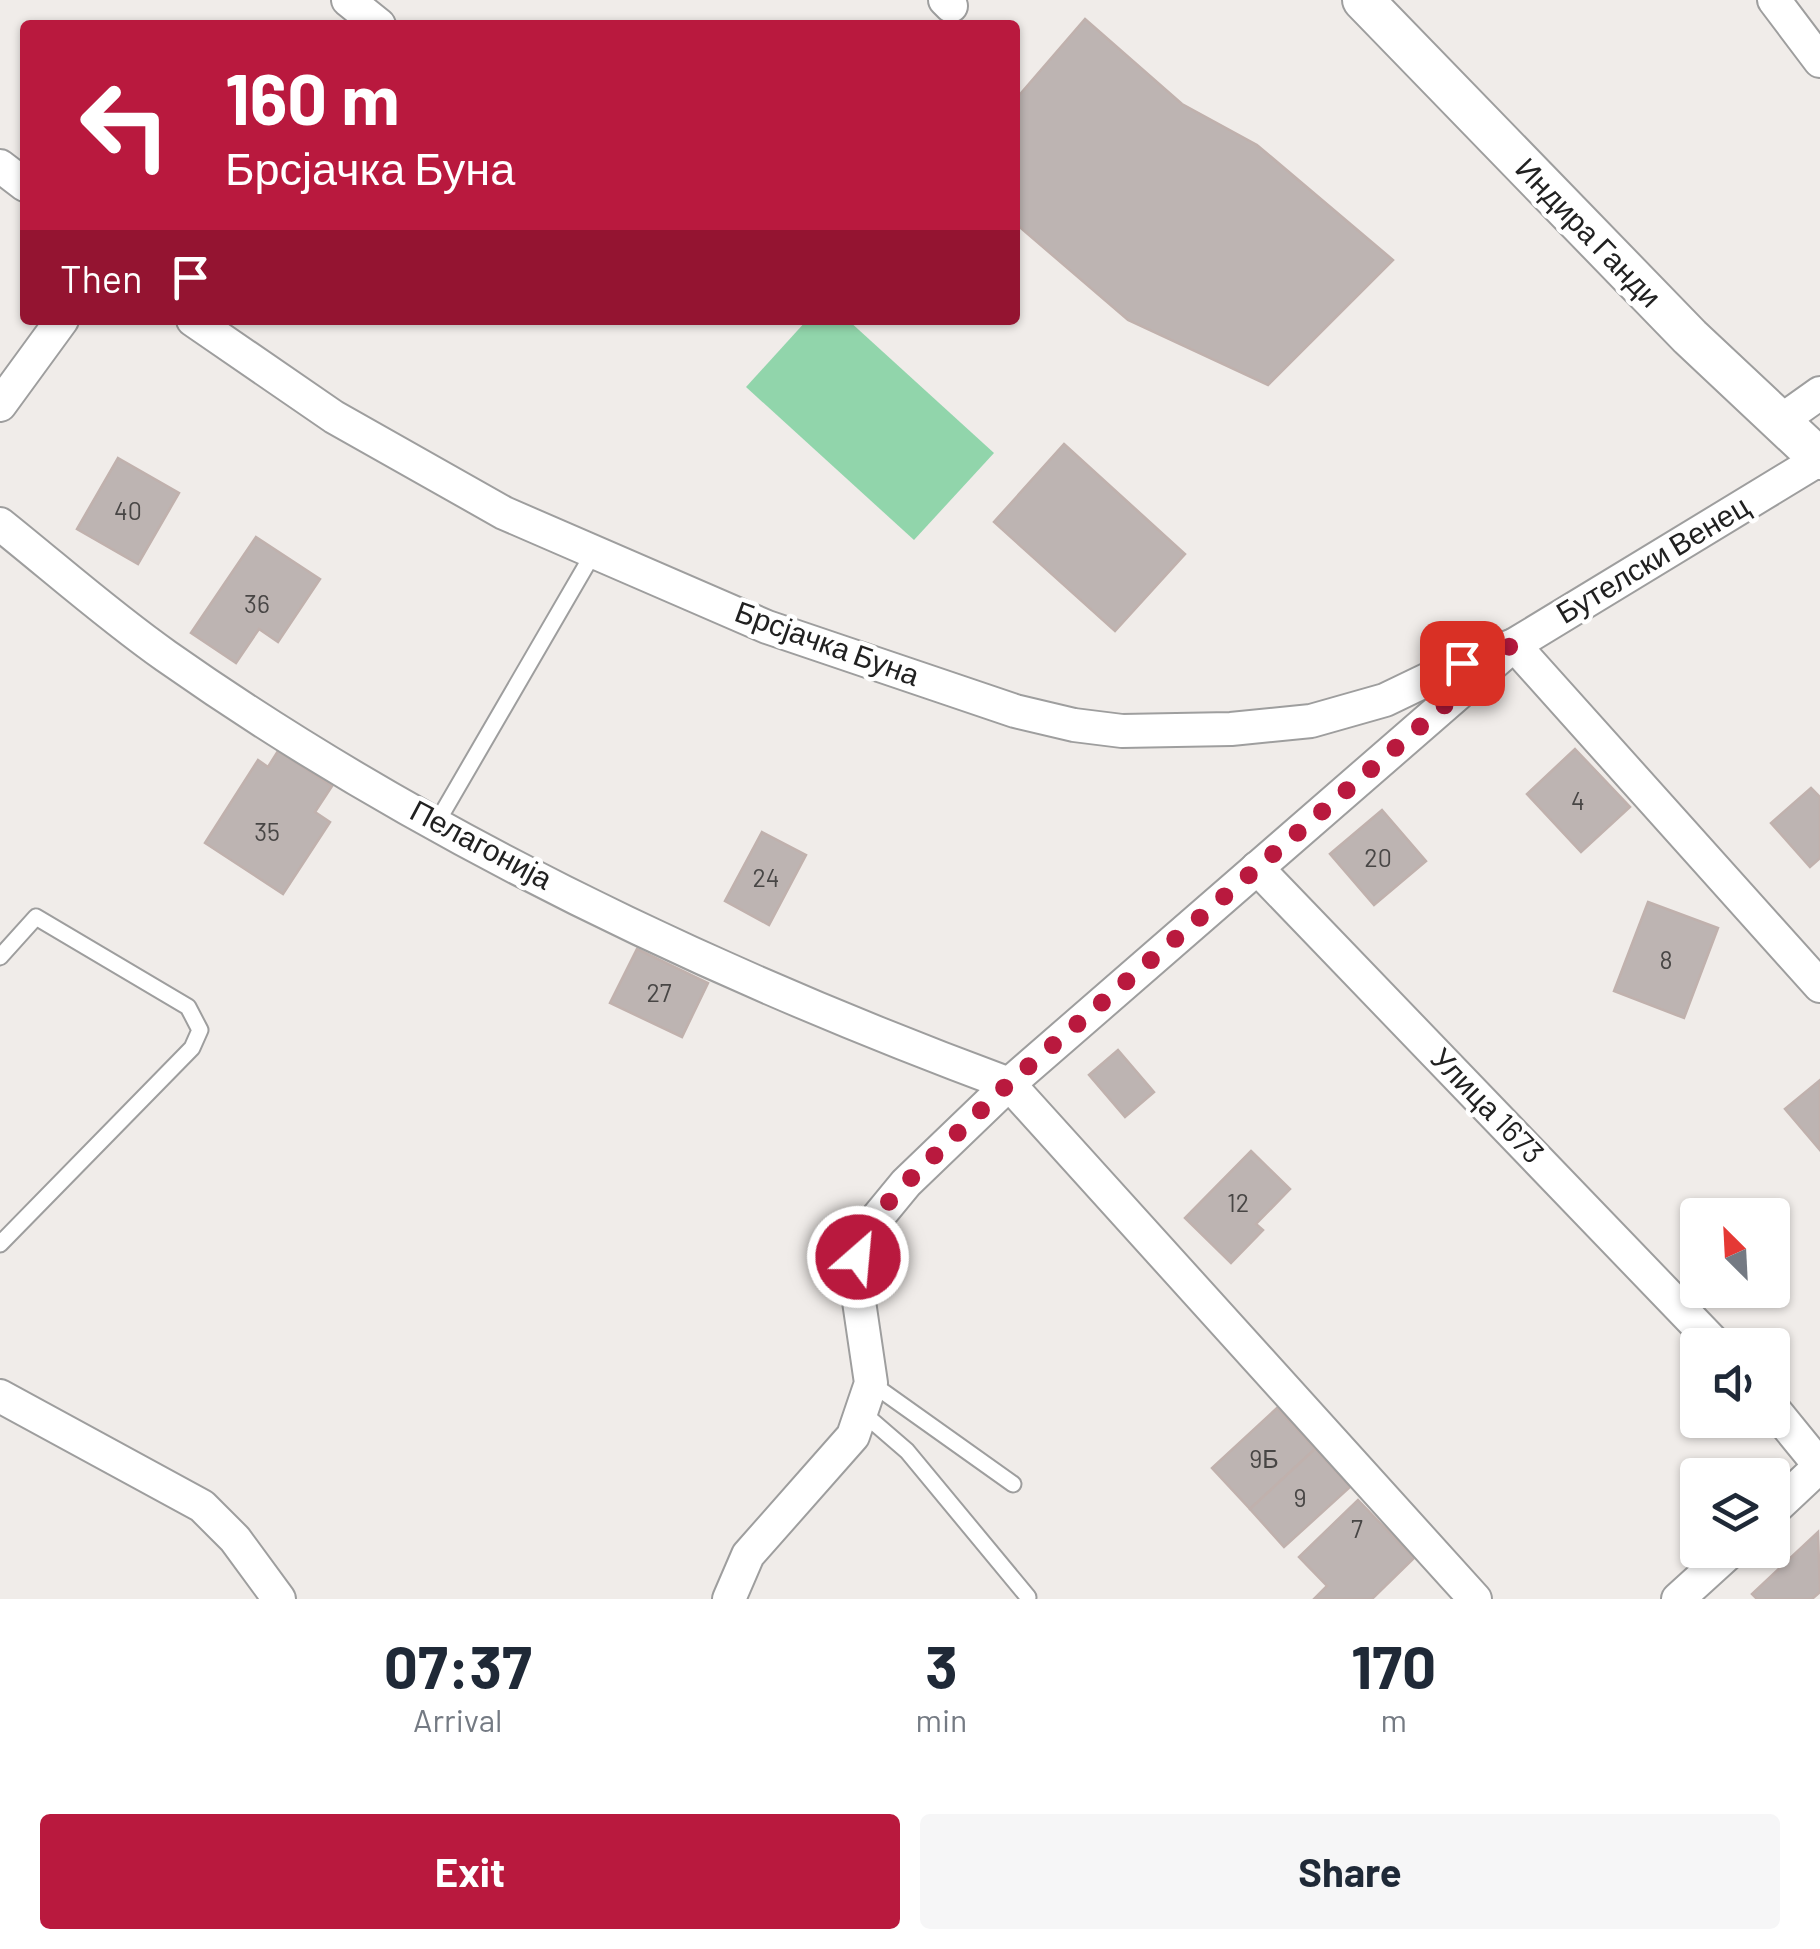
<!DOCTYPE html>
<meta charset="utf-8">
<style>
:root{--surface:#fff;--page:#f6f6f7;--text:#1f2937;--muted:#747a83;--accent:#b9193e}
body{margin:0;font-family:Barlow,sans-serif;background:var(--page);color:var(--text);height:100vh;display:flex;flex-direction:column;font-size:38px;white-space:nowrap}
*{box-sizing:border-box;margin:0}
p{font-size:32px;color:var(--muted)}
.icon{flex:none;width:55px;height:55px;fill:none;stroke:currentColor;stroke-width:2;stroke-linecap:round;stroke-linejoin:round}
.map{position:relative;height:1599px;overflow:hidden}
.panel{display:flex;flex-direction:column;background:var(--surface);flex:1}
.panel>*{flex:none}
.banner{position:absolute;left:20px;top:20px;width:1000px;height:305px;border-radius:10px;box-shadow:0 2px 8px #0004;background:#b9193e;color:#fff;overflow:hidden}
.needle{width:65px;rotate:336deg}
.fabs{position:absolute;left:1680px;top:1198px;display:grid;gap:20px}
.fabs a{display:grid;place-items:center;width:110px;height:110px;border-radius:10px;background:var(--surface);box-shadow:0 2px 8px #0004;font-size:50px}
.pin{position:absolute;display:grid;place-items:center;width:85px;height:85px;color:#fff;margin:-42px;border-radius:20px;box-shadow:0 5px 15px #0006}
.me{position:absolute;width:110px;margin:-55px;rotate:27deg;stroke-linejoin:round;filter:drop-shadow(0 0 8px #0008)}
.turn{display:flex;align-items:center;gap:35px;height:210px;padding:0 40px;font-size:45px}
.turn .icon{width:130px;height:130px;stroke-width:2.5}
.turn b{display:block;font-size:70px;line-height:85px}
.then{display:flex;align-items:center;height:95px;padding:0 40px;background:#0003;gap:20px;font-size:38px}
.eta{display:flex;justify-content:space-evenly;align-items:center;height:170px;text-align:center}
.eta b{font-size:60px;font-weight:700;line-height:70px}
.primary-button{display:flex;gap:20px;margin-top:auto;padding:20px 40px}
.primary-button a{flex:1;height:115px;border-radius:10px;background:var(--accent);color:#fff;font-size:40px;font-weight:700;line-height:115px;text-align:center}
.primary-button a+a{background:var(--page);color:var(--text)}
.map>svg:first-child{display:block}
.pitch{fill:#91d5ab}
.building{fill:#bdb4b2;stroke:#c0b1ad;stroke-width:2.5}
.lines{fill:none;stroke-linecap:round;stroke-linejoin:round}
.service-casing{stroke:#9e9e9e;stroke-width:19}
.minor-casing{stroke:#9e9e9e;stroke-width:36}
.tertiary-casing{stroke:#9e9e9e;stroke-width:44}
.service{stroke:#fff;stroke-width:15}
.minor{stroke:#fff;stroke-width:32}
.tertiary{stroke:#fff;stroke-width:40}
.route{stroke:#b9193e;stroke-width:18;stroke-dasharray:0 32.4}
.labels{text-anchor:middle;stroke-width:9;stroke-linejoin:round;paint-order:stroke}
.number-label{font-size:25px;fill:#484645}
.street-label{font-size:30px;fill:#212121;stroke:#fff}
</style>
<div class="map">
<svg width="1820" height="1599" viewBox="0 0 1820 1599">
<rect width="100%" height="100%" fill="#f0ece9"/>
<path class="pitch" d="M 807,320 L 848,320 L 994,453 L 914,540 L 746,387 Z"/>
<g class="building">
<path d="M 1085,19 L 1182,104 L 1257,145 L 1393,260 L 1268,385 L 1128,320 L 1015,223 L 1015,100 Z"/>
<path d="M 1064,444 L 1185,554 L 1115,631 L 994,522 Z"/>
<path d="M 118,458 L 179,493 L 138,564 L 77,529 Z"/>
<path d="M 256,537 L 320,579 L 278,642 L 259,629 L 236,663 L 191,633 Z"/>
<path d="M 1575,749 L 1630,807 L 1581,852 L 1527,794 Z"/>
<path d="M 278,751 L 332,786 L 315,812 L 330,822 L 283,894 L 205,843 L 258,760 L 268,767 Z"/>
<path d="M 1811,788 L 1820,797 L 1820,858 L 1810,867 L 1771,823 Z"/>
<path d="M 1382,810 L 1426,861 L 1374,905 L 1330,854 Z"/>
<path d="M 762,832 L 806,855 L 769,925 L 725,901 Z"/>
<path d="M 1648,902 L 1718,928 L 1684,1018 L 1614,991 Z"/>
<path d="M 637,949 L 708,983 L 682,1037 L 610,1003 Z"/>
<path d="M 1118,1050 L 1154,1092 L 1125,1117 L 1089,1075 Z"/>
<path d="M 1820,1080 L 1820,1150 L 1785,1109 Z"/>
<path d="M 1251,1151 L 1290,1189 L 1256,1224 L 1263,1230 L 1231,1263 L 1185,1218 Z"/>
<path d="M 1277,1408 L 1315,1449 L 1250,1509 L 1212,1468 Z"/>
<path d="M 1315,1449 L 1350,1487 L 1284,1547 L 1250,1509 Z"/>
<path d="M 1358,1500 L 1414,1558 L 1372,1599 L 1314,1599 L 1327,1586 L 1299,1557 Z"/>
<path d="M 1818,1532 L 1820,1592 L 1812,1599 L 1757,1599 L 1752,1594 Z"/>
</g>
<g class="lines">
<defs>
<g id="service">
<path d="M 436,824 L 594,552"/>
<path d="M 0,957 L 36,917 L 188,1007 L 200,1030 L 192,1048 L 0,1244"/>
<path d="M 871,1383 L 1013,1484"/>
<path d="M 863,1413 L 907,1451 L 1028,1597"/>
</g>
<g id="minor">
<path d="M 348,0 L 379,25"/>
<path d="M 945,0 L 951,6"/>
<path d="M 1774,0 L 1820,61"/>
<path d="M 0,166 L 25,185"/>
<path d="M 193,320 L 334,417 L 504,513 L 767,627 L 1015,711 L 1074,725 L 1122,731 L 1231,729 L 1311,721 L 1385,700 L 1462,663 L 1514,645 L 1820,986"/>
<path d="M 0,405 L 62,320"/>
<path d="M 1782,420 L 1820,393"/>
<path d="M 0,524 C 55,568 109,616 166,656 C 423,837 715,975 1009,1084 L 1475,1599"/>
<path d="M 1257,868 L 1716,1345"/>
<path d="M 0,1396 L 202,1506 L 235,1539 L 279,1599"/>
<path d="M 1772,1407 L 1820,1466"/>
<path d="M 1772,1511 L 1820,1466"/>
<path d="M 729,1599 L 748,1555 L 853,1436 L 871,1383 L 856,1281 L 858,1257 L 864,1234 L 906,1183 L 1009,1084 L 1514,645 L 1820,459"/>
<path d="M 1678,1599 L 1732,1550"/>
</g>
<path id="tertiary" d="M 1363,0 L 1690,337 L 1820,459"/>
</defs>
<use href="#service" class="service-casing"/>
<use href="#minor" class="minor-casing"/>
<use href="#tertiary" class="tertiary-casing"/>
<use href="#service" class="service"/>
<use href="#minor" class="minor"/>
<use href="#tertiary" class="tertiary"/>
</g>
<g class="lines">
<path class="route" d="M 858,1257 L 864,1234 L 876,1216 L 906,1183 L 1008,1084 L 1514,645 L 1462,663"/>
</g>
<g class="labels">
<g class="number-label">
<text x="128" y="520">40</text>
<text x="257" y="613">36</text>
<text x="1578" y="810">4</text>
<text x="267" y="841">35</text>
<text x="1378" y="867">20</text>
<text x="766" y="887">24</text>
<text x="1666" y="969">8</text>
<text x="659" y="1002">27</text>
<text x="1238" y="1212">12</text>
<text x="1264" y="1468">9Б</text>
<text x="1300" y="1507">9</text>
<text x="1357" y="1538">7</text>
</g>
<g class="street-label">
<text transform="translate(1588 233) rotate(46)" y="10">Индира Ганди</text>
<text transform="translate(1653 560) rotate(-31)" y="10">Бутелски Венец</text>
<text transform="translate(827 644) rotate(20)" y="10">Брсјачка Буна</text>
<text transform="translate(481 845) rotate(28)" y="10">Пелагонија</text>
<text transform="translate(1487 1106) rotate(46)" y="10">Улица 1673</text>
</g>
</g>
</svg>
<div class="fabs">
<a><svg class="needle" viewBox="-14 -14 28 28"><path d="M0-13l5 13h-10z" fill="#e53935"/><path d="M0 13l5-13h-10z" fill="#747a83"/></svg></a>
<a><svg class="icon" aria-label="sound" viewBox="0 0 24 24"><path d="M4 9h4l5-4v14l-5-4H4zM17 9q2 3 0 6"/></svg></a>
<a><svg class="icon" aria-label="layers" viewBox="0 0 24 24"><path d="M12 4l9 5-9 5-9-5zM3 14l9 5 9-5"/></svg></a>
</div>
<div class="pin" style="left:1462px;top:663px;background:#d93025"><svg class="icon" aria-label="arrive" viewBox="0 0 24 24"><path d="M6 21V4h12l-3 4 3 4H6"/></svg></div>
<svg class="me" style="left:858px;top:1257px" viewBox="-20 -20 40 40"><circle r="17" fill="#b9193e" stroke="#fff" stroke-width="3"/><path d="M0-11L8 9 0 5-8 9z" fill="#fff"/></svg>
<div class="banner">
<div class="turn"><svg class="icon" aria-label="left" viewBox="0 0 24 24"><path d="M17 20v-9H6M10 6l-5 5 5 5"/></svg><div><b>160 m</b>Брсјачка Буна</div></div>
<div class="then">Then<svg class="icon" aria-label="arrive" viewBox="0 0 24 24"><path d="M6 21V4h12l-3 4 3 4H6"/></svg></div>
</div>
</div>
<section class="panel">
<div class="eta">
<div><b>07:37</b><p>Arrival</p></div>
<div><b>3</b><p>min</p></div>
<div><b>170</b><p>m</p></div>
</div>
<div class="primary-button"><a>Exit</a><a>Share</a></div>
</section>
